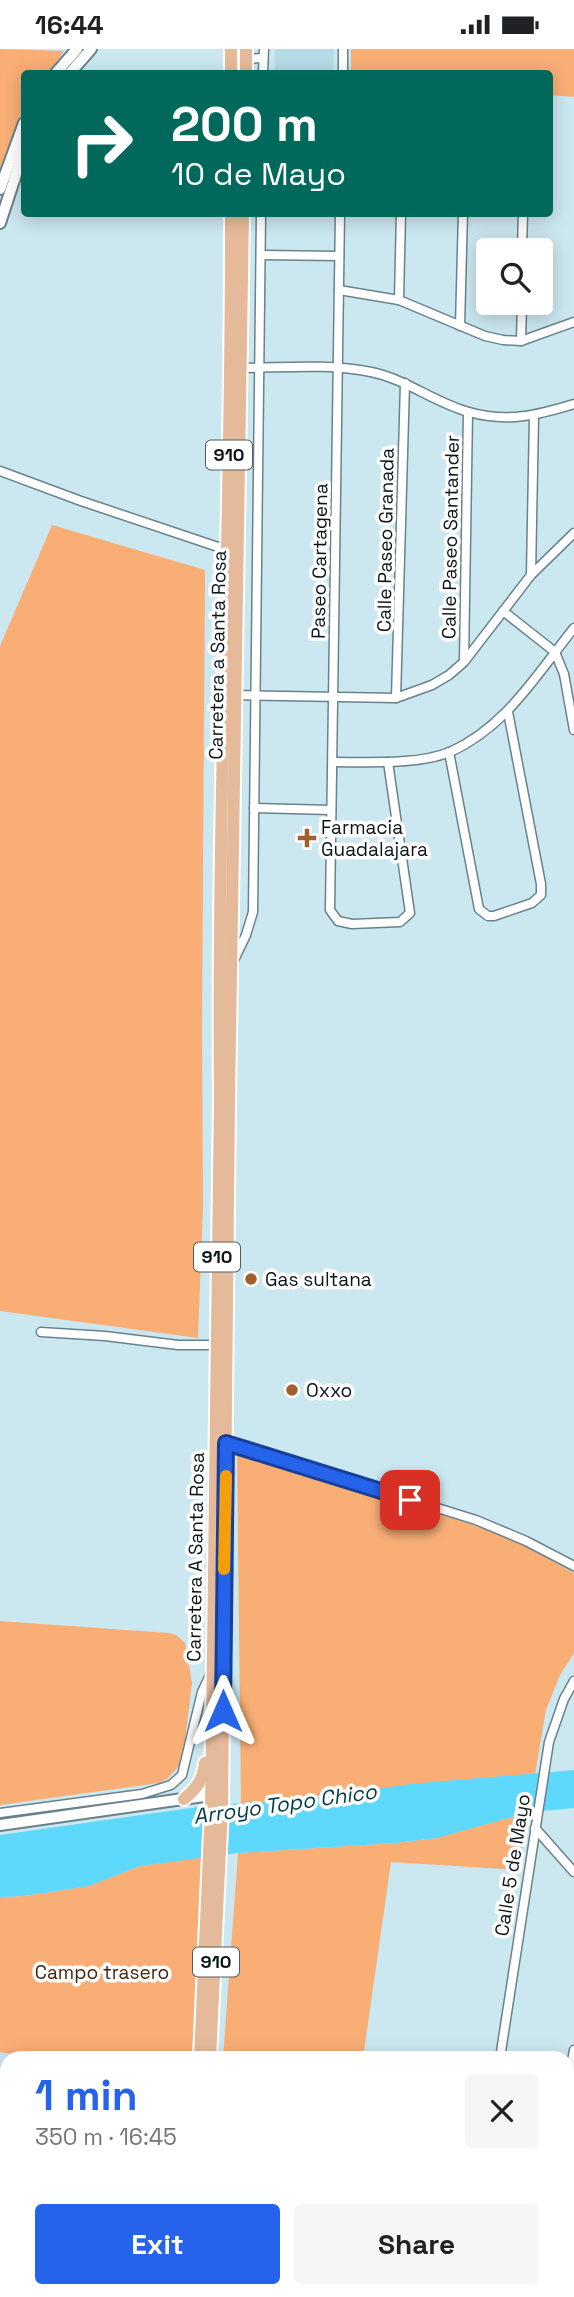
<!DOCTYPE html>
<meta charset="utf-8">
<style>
:root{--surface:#fff;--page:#f6f6f6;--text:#202124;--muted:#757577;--accent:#2563eb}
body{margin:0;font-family:"Space Grotesk",sans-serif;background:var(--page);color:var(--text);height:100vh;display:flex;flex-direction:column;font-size:26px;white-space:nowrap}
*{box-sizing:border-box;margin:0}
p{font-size:23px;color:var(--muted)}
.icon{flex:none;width:38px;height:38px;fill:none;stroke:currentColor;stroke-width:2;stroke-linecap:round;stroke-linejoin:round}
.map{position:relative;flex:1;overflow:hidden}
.side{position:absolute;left:0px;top:2002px;width:574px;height:247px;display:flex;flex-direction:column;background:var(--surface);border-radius:21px 21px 0 0;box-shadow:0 4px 18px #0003}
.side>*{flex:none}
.top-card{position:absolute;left:21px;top:21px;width:532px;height:147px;border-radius:7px;box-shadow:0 4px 18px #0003;background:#00695c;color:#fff;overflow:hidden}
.fabs{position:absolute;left:476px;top:189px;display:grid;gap:14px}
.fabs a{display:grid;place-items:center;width:77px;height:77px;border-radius:7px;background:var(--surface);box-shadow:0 4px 18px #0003;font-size:35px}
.pin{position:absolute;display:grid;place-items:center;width:60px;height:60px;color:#fff;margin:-30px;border-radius:14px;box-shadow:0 4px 10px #0006}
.me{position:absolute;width:77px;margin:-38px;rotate:0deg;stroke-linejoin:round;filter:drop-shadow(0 0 5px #0008)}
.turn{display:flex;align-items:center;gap:24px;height:147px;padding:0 35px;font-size:32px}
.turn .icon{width:91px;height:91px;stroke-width:2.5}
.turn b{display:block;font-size:49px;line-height:60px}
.round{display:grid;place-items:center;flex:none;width:74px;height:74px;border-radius:7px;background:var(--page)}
.summary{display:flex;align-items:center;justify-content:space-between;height:119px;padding:0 35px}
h1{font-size:42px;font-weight:700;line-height:52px;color:var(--accent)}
.button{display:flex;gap:14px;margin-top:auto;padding:14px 35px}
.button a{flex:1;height:80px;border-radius:7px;background:var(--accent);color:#fff;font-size:28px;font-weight:700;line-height:80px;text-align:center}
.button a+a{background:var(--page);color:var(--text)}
.status{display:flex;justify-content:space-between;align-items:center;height:49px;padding:0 35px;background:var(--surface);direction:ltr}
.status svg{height:19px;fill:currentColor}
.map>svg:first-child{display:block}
.built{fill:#b6dbe7}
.green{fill:#f9ae76}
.water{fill:#5ed8fc}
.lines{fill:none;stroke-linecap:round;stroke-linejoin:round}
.street-casing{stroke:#69828b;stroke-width:11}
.secondary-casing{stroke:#69828b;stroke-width:14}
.primary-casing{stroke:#fff;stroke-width:16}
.street{stroke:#fff;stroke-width:8}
.secondary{stroke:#fff;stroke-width:10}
.primary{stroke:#e5ba9a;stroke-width:12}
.route-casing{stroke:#184099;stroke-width:18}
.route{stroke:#2563eb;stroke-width:12}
.slow{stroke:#f59e0b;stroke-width:12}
.poi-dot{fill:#a1602b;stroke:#fff;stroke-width:2.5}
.labels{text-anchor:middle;stroke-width:7;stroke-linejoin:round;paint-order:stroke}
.shield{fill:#fff;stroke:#545b5d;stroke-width:2}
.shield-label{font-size:18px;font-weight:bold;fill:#0b1518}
.street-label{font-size:19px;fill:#0b1518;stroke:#fff}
.poi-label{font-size:19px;fill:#0b1518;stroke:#fff;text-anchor:start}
.park-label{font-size:19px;fill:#46270e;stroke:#fff}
.water-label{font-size:21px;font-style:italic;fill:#003947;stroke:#fff}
</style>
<div class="status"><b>16:44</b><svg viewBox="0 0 49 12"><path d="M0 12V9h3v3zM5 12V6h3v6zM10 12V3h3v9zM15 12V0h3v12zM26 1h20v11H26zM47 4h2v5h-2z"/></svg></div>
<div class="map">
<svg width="574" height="2248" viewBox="0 0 574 2248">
<rect width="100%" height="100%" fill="#cbe7f0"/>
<path class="built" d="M 275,0 L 334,0 L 333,24 L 275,24 Z"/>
<g class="green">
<path d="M 0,0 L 64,2 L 49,24 L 24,24 L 24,62 L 18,71 L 0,124 Z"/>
<path d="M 351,0 L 574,0 L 574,48 L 550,46 L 550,24 L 351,24 Z"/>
<path d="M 52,476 L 205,521 L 202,980 L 203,1159 L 198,1289 L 0,1262 L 0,597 Z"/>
<path d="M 237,1403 L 506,1486 L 574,1524 L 574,1604 L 560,1626 L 546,1661 L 535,1725 L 241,1755 Z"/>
<path d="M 0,1572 L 169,1584 L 176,1586 L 185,1594 L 192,1634 L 185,1691 L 179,1717 L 167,1730 L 159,1734 L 0,1756 Z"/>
<path d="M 530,1763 L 518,1821 L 391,1813 L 363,2009 L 223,2009 L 238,1804 L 395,1794 L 436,1789 Z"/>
<path d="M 201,1808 L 192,2009 L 36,2009 L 0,2003 L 0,1848 L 24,1847 L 88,1837 L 140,1817 Z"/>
<path d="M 0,2139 L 7,2141 L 7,2242 L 61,2242 L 60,2248 L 0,2248 Z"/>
<path d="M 266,2242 L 327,2242 L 325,2248 L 265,2248 Z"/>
</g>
<path class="water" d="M 574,1721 L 574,1759 L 530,1763 L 437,1789 L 395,1794 L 238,1804 L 140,1817 L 89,1837 L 24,1847 L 0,1848 L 0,1786 L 205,1757 L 332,1747 L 410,1735 Z"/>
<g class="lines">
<defs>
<g id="street">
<path d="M 343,0 L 343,24"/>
<path d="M 231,11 L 263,9"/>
<path d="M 263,24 L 264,0"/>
<path d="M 340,164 L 330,861 L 338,872 L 352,875 L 400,873 L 410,864 L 388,713"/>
<path d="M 522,201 L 523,164"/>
<path d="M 261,206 L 339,207"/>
<path d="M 339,241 L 399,251 L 485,287 L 503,291 L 521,292 L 574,273"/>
<path d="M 399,251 L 401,164"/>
<path d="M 460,277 L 463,164"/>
<path d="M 521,292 L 522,254"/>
<path d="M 238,319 C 282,319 327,314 371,323 C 406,330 435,354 469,363 C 507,374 538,366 574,355"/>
<path d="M 0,422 L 81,452 L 227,501"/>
<path d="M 531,526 L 534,367"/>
<path d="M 503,562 L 555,603 L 564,625 L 574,681"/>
<path d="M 464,612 L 468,363"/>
<path d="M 233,646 L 396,649 L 432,636 L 449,626 L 464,613 L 531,526 L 574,484"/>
<path d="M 396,649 L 405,334"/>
<path d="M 449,703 L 479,860 L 488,867 L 494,867 L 532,854 L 541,846 L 541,835 L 508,663"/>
<path d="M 333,713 C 367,713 418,716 450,703 C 506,678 537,625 574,579"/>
<path d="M 254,759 L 331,761"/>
<path d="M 233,913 L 246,886 L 253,863 L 261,164"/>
<path d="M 41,1283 L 105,1287 L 178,1296 L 216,1296"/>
<path d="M 222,1392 L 476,1471 L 526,1492 L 574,1517"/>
<path d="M 0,1764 L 142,1745 L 171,1736 L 182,1726 L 202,1643 L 211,1624"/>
<path d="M 535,1779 L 574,1823"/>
<path d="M 500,2009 L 549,1693 L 564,1650 L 574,1632"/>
<path d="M 0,2032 L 7,2033"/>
<path d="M 567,2039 L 574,2001"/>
<path d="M 0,2102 L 7,2103"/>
<path d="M 567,2109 L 574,2110"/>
<path d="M 567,2180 L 574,2181"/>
<path d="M 68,2248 L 69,2242"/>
</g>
<g id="secondary">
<path d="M 56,24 L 77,0"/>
<path d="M 70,24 L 91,0"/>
<path d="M 0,140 L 24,74"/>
<path d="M 0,174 L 24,101"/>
<path d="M 0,1776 L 211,1746"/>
<path d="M 559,2242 L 574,2245"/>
<path d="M 187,2248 L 188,2242"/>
<path d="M 462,2248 L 463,2242"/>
</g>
<g id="primary">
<path d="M 231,24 L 231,0"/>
<path d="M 246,24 L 246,0"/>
<path d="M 184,1750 C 197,1739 203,1731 205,1714"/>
<path d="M 200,2009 L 211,1760 L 220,1049 C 217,754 232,459 231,164"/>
<path d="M 210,2009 L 222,1759 L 229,1049 L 243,164"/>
<path d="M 200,2248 L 200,2242"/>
<path d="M 332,2248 L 333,2242"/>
</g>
</defs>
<use href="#street" class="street-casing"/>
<use href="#secondary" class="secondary-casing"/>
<use href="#primary" class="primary-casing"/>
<use href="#street" class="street"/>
<use href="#secondary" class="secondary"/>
<use href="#primary" class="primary"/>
</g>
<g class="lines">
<defs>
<path id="route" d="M 223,1662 L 226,1394 L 410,1451"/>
</defs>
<use href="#route" class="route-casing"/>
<use href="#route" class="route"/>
<path class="slow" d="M 224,1520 L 226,1427"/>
</g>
<g class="poi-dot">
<path d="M303.5 778.5h7v7h7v7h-7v7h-7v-7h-7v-7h7z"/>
<circle cx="251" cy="1230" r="7"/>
<circle cx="292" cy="1341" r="7"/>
</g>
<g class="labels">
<g class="shield">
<rect x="206" y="391.5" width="46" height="29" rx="5"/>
<rect x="194" y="1193.5" width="46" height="29" rx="5"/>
<rect x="193" y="1898.5" width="46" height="29" rx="5"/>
</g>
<g class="shield-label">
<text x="229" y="412">910</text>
<text x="217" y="1214">910</text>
<text x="216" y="1919">910</text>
</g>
<g class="street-label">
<text transform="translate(450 488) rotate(-89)" y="7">Calle Paseo Santander</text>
<text transform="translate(385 491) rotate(-89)" y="7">Calle Paseo Granada</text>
<text transform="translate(319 512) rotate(-89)" y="7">Paseo Cartagena</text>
<text transform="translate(217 606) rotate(-89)" y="7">Carretera a Santa Rosa</text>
<text transform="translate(195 1508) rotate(-89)" y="7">Carretera A Santa Rosa</text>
<text transform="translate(512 1816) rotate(-81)" y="7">Calle 5 de Mayo</text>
</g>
<g class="poi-label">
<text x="321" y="785">Farmacia<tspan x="321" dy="22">Guadalajara</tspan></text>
<text x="265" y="1237">Gas sultana</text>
<text x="306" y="1348">Oxxo</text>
</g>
<g class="park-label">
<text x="102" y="1930">Campo trasero</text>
</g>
<g class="water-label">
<text transform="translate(285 1755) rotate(-8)" y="7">Arroyo Topo Chico</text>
</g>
</g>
</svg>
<div class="fabs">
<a><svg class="icon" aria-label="search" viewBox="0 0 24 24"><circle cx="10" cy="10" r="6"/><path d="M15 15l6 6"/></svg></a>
</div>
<div class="pin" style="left:410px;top:1451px;background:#d93025"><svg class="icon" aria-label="arrive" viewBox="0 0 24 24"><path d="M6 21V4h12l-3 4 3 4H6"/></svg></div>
<svg class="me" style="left:223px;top:1662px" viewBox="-20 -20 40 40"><path d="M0-17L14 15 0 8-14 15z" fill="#2563eb" stroke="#fff" stroke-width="4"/></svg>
<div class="top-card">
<div class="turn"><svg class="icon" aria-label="right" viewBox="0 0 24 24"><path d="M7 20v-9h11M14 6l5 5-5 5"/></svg><div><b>200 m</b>10 de Mayo</div></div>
</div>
<section class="side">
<div class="summary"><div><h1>1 min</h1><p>350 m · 16:45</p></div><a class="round"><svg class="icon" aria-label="close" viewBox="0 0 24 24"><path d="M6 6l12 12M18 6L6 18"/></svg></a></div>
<div class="button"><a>Exit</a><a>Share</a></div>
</section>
</div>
